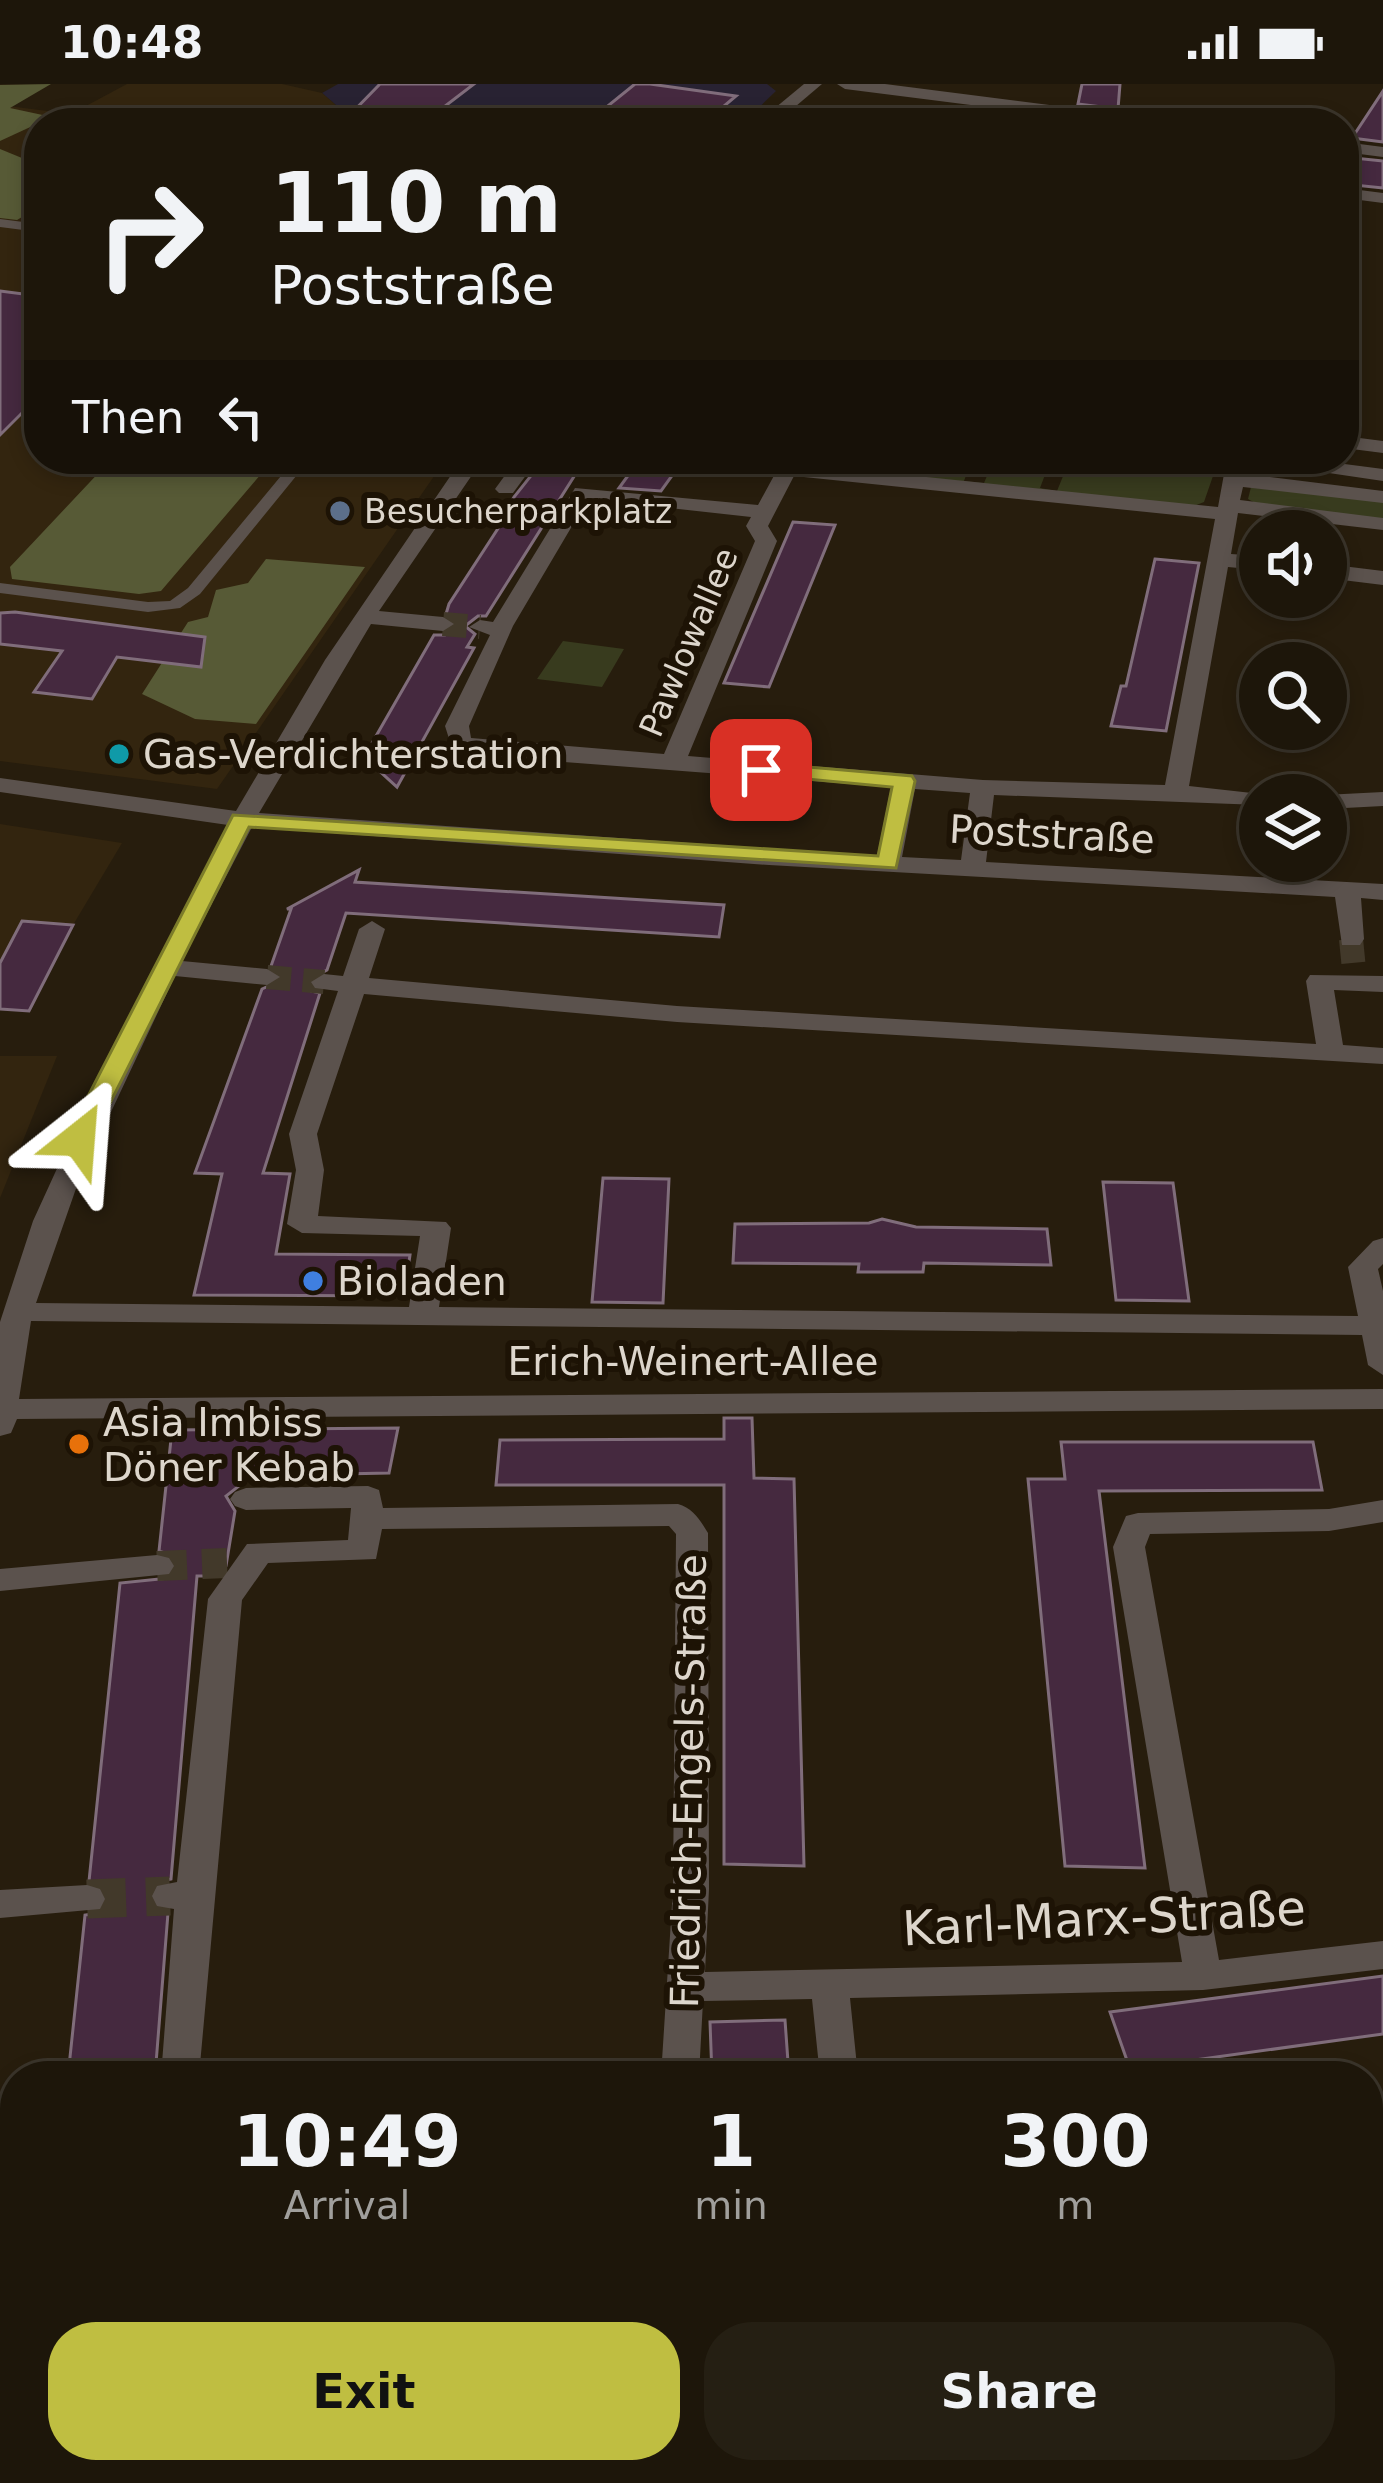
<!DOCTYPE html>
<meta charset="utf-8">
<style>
:root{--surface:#1d160a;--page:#251f13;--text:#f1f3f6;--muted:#a09f9c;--line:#3b352b;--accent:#bfbe41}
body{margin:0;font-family:"DejaVu Sans",sans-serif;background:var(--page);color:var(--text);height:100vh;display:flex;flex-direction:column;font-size:45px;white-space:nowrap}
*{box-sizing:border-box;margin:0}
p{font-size:39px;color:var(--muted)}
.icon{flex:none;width:66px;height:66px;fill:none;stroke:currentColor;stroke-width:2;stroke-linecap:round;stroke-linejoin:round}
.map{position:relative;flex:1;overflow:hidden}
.sheet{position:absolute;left:0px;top:1977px;width:1383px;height:423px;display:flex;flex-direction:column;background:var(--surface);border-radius:48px 48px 0 0;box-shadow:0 6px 18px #0003,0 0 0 3px var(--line)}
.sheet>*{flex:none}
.top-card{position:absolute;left:24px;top:24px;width:1335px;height:366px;border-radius:48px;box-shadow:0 6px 18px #0003,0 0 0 3px var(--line);background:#1d160a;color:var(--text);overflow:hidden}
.controls{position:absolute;left:1239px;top:426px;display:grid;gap:24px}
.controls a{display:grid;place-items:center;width:108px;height:108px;border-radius:50%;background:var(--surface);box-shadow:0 6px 18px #0003,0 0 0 3px var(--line);font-size:60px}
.pin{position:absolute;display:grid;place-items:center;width:102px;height:102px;color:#fff;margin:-51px;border-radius:24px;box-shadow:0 6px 18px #0006}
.me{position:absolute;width:132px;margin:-66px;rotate:28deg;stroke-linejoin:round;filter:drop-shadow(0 0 9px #0008)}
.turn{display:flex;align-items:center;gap:42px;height:252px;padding:0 48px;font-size:54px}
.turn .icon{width:156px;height:156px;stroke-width:2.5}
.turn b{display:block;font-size:84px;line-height:102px}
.then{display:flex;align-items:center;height:114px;padding:0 48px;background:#0003;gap:24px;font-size:45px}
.eta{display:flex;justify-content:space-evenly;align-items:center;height:204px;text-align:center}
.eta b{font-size:72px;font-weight:700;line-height:84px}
.action{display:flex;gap:24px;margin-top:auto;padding:24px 48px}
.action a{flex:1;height:138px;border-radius:48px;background:var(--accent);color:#111;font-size:48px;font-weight:700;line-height:138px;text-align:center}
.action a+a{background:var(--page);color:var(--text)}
.status{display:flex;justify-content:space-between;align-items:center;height:84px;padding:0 60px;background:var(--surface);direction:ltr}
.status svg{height:33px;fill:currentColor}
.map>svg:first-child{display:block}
.commercial{fill:#282232}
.built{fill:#33250f}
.green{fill:#383b1e}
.forest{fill:#575a36}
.building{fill:#45293f;stroke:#806d7b;stroke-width:3}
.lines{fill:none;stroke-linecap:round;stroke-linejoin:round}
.street-tunnel-far2{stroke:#42392a;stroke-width:24;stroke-dasharray:24 12;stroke-linecap:butt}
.street-tunnel-far1{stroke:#42392a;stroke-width:30;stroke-dasharray:30 15;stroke-linecap:butt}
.street-tunnel{stroke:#42392a;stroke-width:39;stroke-dasharray:39 20;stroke-linecap:butt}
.lane{fill:#5b524d;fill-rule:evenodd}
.street{fill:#5b524d;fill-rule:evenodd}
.primary{fill:#97847c;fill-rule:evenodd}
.route{fill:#bfbe41;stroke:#7c7c2a;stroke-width:3}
.service-dot{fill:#5c6f8a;stroke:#1d1305;stroke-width:4.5}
.culture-dot{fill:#0f9aa8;stroke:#1d1305;stroke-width:4.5}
.shop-dot{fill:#3f7fe0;stroke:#1d1305;stroke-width:4.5}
.food-dot{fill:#e8710a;stroke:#1d1305;stroke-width:4.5}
.labels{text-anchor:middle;stroke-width:12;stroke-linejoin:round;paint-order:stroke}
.far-poi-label{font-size:33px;fill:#ddd6cc;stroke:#1d1305;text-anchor:start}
.far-street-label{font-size:33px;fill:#ddd6cc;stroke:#1d1305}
.poi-label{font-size:39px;fill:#ddd6cc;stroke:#1d1305;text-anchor:start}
.street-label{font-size:39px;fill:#ddd6cc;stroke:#1d1305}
.near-street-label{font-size:48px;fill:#ddd6cc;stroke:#1d1305}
</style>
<div class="status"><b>10:48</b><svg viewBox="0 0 49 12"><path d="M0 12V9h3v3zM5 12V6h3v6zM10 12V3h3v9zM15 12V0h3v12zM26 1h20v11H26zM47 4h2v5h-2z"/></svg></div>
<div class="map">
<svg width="1383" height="2399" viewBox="0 0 1383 2399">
<rect width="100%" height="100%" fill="#271d0d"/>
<path class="commercial" d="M 338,0 L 767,0 L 776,7 L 743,39 L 443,39 L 345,29 L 322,9 Z"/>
<g class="built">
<path d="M 127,0 L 282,0 L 322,9 L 345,29 L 443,39 L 39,39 L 39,375 L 446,375 L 217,705 L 0,677 L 0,21 L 71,30 Z"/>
<path d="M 0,740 L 122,759 L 73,841 L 29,927 L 0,925 Z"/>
<path d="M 0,972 L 57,972 L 0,1114 Z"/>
</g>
<g class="green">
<path d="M 811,375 L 972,375 L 964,397 L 984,399 L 994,375 L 1051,375 L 1040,404 L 1057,407 L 1070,375 L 1121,375 L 1209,385 L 1213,392 L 1204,418 L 1194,422 L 815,382 Z"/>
<path d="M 1251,403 L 1383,416 L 1383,435 L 1257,420 L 1248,415 Z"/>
<path d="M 563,557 L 624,565 L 602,603 L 537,595 Z"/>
</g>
<g class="forest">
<path d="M 51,0 L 10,24 L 52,33 L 0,57 L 0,1 Z"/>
<path d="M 0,65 L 39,81 L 39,123 L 17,136 L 0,134 Z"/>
<path d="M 41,375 L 274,375 L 161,507 L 139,510 L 12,495 L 10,483 L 105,382 Z"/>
<path d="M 266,475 L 365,483 L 256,640 L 195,635 L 142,610 L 188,538 L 208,533 L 216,506 L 248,499 Z"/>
</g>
<g class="building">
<path d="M 380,0 L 474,0 L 423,39 L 342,39 Z"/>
<path d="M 635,0 L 650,0 L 736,12 L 704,39 L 599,29 Z"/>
<path d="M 1082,0 L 1120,0 L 1118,25 L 1078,20 Z"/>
<path d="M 1383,7 L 1383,58 L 1352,54 Z"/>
<path d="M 1344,73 L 1383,77 L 1383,104 L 1344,100 Z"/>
<path d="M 0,207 L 39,212 L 39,312 L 0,351 Z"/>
<path d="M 640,375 L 684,375 L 661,407 L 619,404 Z"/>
<path d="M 541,379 L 580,383 L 486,532 L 478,532 L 465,542 L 475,550 L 467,563 L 474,564 L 397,703 L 364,673 L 434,551 L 445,551 L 458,541 L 446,530 L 449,520 L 512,423 L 508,423 L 514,413 Z"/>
<path d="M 793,438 L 835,441 L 769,603 L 724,599 Z"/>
<path d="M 1155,475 L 1199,479 L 1166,647 L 1111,642 L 1121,602 L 1126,602 Z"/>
<path d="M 15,528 L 205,553 L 201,583 L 117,573 L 92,615 L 34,608 L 62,567 L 0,560 L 0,529 Z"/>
<path d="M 359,786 L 355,798 L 724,821 L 719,853 L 346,829 L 327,886 L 307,897 L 311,907 L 320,909 L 263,1089 L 290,1090 L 276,1170 L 410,1171 L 404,1212 L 194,1211 L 222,1090 L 195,1089 L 262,905 L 284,895 L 271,882 L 291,825 L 287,825 Z"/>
<path d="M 22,837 L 73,841 L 29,927 L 0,925 L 0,879 Z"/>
<path d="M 603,1094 L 669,1095 L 663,1219 L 592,1218 Z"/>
<path d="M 1103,1098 L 1173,1099 L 1189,1217 L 1116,1216 Z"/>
<path d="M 882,1135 L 916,1143 L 1047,1145 L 1051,1181 L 924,1179 L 923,1188 L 858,1188 L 859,1180 L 733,1179 L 735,1140 L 869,1139 Z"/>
<path d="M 724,1334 L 752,1334 L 754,1394 L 794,1395 L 804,1782 L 724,1780 L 724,1401 L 496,1401 L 500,1356 L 724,1355 Z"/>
<path d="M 398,1344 L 389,1389 L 241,1392 L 239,1402 L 226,1412 L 235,1427 L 226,1482 L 219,1492 L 197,1492 L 171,1795 L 156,1798 L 148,1810 L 153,1824 L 168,1829 L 155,1992 L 68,1992 L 85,1831 L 100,1829 L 109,1817 L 104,1803 L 89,1797 L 120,1499 L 169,1494 L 178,1484 L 173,1472 L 159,1467 L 172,1346 Z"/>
<path d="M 1061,1358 L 1313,1358 L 1322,1406 L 1099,1407 L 1145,1784 L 1065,1782 L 1028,1395 L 1065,1395 Z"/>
<path d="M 1383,1892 L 1383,1950 L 1130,1985 L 1110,1928 Z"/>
<path d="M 785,1936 L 789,1992 L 712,1992 L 710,1938 Z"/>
</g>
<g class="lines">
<g class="street-tunnel-far2">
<path d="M 443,540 L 480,543"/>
<path d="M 1351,855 L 1354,885"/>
<path d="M 267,893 L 324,898"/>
</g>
<path class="street-tunnel-far1" d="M 157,1482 L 227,1479"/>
<path class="street-tunnel" d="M 87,1815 L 170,1812"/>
<g class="lane">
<path d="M 476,23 L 564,33 L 570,37 L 550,39 L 472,30 L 472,24 Z"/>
<path d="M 0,135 L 39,140 L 39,148 L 0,143 Z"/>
<path d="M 295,375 L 310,375 L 200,510 L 180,524 L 148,528 L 0,509 L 0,499 L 148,518 L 170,517 L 188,504 Z"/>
</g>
<g class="street">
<path d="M 804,0 L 822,0 L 776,39 L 757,39 Z"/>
<path d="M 837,0 L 885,0 L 1152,34 L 1161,39 L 1112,39 L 845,5 Z"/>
<path d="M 1344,58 L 1383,63 L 1383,73 L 1344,68 Z"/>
<path d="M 1344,104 L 1383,109 L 1383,119 L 1344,114 Z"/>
<path d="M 1344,352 L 1383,357 L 1383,369 L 1344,364 Z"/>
<path d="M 462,375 L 483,375 L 379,527 L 443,533 L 454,540 L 443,547 L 371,540 L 259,729 L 877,772 L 891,703 L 486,672 L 452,664 L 445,642 L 490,551 L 469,543 L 480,536 L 493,538 L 575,404 L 758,421 L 783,375 L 803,375 L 801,380 L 1218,423 L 1224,390 L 1152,381 L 1142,375 L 1247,375 L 1245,390 L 1383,407 L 1383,419 L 1243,403 L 1240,416 L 1383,434 L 1383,446 L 1238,429 L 1231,470 L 1260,472 L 1260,486 L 1228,483 L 1189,702 L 1270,711 L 1260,711 L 1260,721 L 994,711 L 986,778 L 1383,800 L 1383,816 L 1361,814 L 1364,855 L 1360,861 L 1342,861 L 1335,813 L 769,781 L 252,743 L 182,877 L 267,885 L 280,893 L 267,901 L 175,892 L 79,1096 L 36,1219 L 409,1223 L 420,1152 L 302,1149 L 287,1140 L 296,1086 L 289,1050 L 338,907 L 315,904 L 311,898 L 324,890 L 343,892 L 359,845 L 372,837 L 385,845 L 369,894 L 677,922 L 1316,960 L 1306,897 L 1310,891 L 1383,892 L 1383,908 L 1334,906 L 1343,961 L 1383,964 L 1383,980 L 677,938 L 364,910 L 317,1050 L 324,1086 L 318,1132 L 446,1138 L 451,1144 L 439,1223 L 1358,1232 L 1348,1183 L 1373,1157 L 1383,1154 L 1383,1180 L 1378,1185 L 1383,1207 L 1383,1291 L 1368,1281 L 1362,1251 L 31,1237 L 19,1315 L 1383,1305 L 1383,1325 L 17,1335 L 11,1349 L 0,1352 L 0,1238 L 33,1137 L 108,973 L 228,741 L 0,708 L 0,694 L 236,727 L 325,576 ZM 794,392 L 1215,435 L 1165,701 L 983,696 L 688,672 L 777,457 L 768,442 ZM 588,415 L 751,433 L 746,442 L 755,457 L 664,670 L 471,654 L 469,642 L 513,542 ZM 915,705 L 970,709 L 961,776 L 902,773 Z"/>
<path d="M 517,375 L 538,375 L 513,409 L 499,409 L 495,405 Z"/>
<path d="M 590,375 L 632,375 L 633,377 L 623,383 Z"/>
<path d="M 1329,378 L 1383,385 L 1383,397 L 1322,388 L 1322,380 Z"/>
<path d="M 1326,480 L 1383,487 L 1383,501 L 1326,494 Z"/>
<path d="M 1383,708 L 1383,722 L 1326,725 L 1324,711 Z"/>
<path d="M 368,1402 L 379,1406 L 383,1424 L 678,1420 C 693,1424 700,1436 708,1449 L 709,1805 L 705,1888 L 1182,1878 L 1113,1463 L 1126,1432 L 1138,1429 L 1329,1425 L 1383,1416 L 1383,1438 L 1329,1447 L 1150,1450 L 1145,1463 L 1219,1876 L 1383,1857 L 1383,1885 L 1203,1906 L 850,1914 L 858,1992 L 820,1992 L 812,1915 L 703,1917 L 699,1992 L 661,1992 L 673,1805 L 676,1450 L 669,1442 L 382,1445 L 376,1475 L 268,1479 L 242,1516 L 199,1992 L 161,1992 L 174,1825 L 157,1822 L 152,1812 L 157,1802 L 177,1798 L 208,1515 L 247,1460 L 348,1456 L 351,1424 L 246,1426 L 235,1422 L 230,1415 L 235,1408 L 246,1404 Z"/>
<path d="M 157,1471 L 169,1474 L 174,1482 L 169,1490 L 0,1507 L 0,1485 Z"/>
<path d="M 87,1801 L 100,1805 L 105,1815 L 100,1825 L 0,1834 L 0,1806 Z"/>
<path d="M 1008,2385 L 1064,2385 L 1068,2393 L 1065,2399 L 999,2399 Z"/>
</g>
<g class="primary">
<path d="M 1383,2129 L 1383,2161 L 1368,2164 L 1368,2132 Z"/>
<path d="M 340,2385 L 331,2399 L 236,2399 L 245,2385 Z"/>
</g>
</g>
<path class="route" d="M 761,679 L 912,692 L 915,697 L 896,784 L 249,743 L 92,1055 L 79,1063 L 66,1055 L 233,731 L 878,772 L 892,703 L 753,690 L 753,681 Z"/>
<circle class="service-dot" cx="340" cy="427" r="12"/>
<circle class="culture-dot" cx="119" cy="670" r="12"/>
<circle class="shop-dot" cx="313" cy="1197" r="12"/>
<circle class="food-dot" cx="79" cy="1360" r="12"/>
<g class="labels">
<g class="far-poi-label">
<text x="364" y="439">Besucherparkplatz</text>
</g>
<g class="far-street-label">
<text transform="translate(688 558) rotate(-67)" y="12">Pawlowallee</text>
</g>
<g class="poi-label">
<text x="143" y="684">Gas-Verdichterstation</text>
<text x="337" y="1211">Bioladen</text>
<text x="103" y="1352">Asia Imbiss<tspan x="103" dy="45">Döner Kebab</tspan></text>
</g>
<g class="street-label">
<text transform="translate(1052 750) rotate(3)" y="14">Poststraße</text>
<text x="693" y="1291">Erich-Weinert-Allee</text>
<text transform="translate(688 1697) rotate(-89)" y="14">Friedrich-Engels-Straße</text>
</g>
<g class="near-street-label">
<text transform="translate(1104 1834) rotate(-3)" y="17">Karl-Marx-Straße</text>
</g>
</g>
</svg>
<div class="controls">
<a><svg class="icon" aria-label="sound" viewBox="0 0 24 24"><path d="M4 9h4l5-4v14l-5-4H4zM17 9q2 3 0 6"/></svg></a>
<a><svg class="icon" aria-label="search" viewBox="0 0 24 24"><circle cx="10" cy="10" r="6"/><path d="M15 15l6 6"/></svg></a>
<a><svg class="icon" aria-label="layers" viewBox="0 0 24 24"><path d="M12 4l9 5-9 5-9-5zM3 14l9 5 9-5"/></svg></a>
</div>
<div class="pin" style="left:761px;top:686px;background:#d93025"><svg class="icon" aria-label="arrive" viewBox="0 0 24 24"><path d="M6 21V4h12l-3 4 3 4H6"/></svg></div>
<svg class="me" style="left:79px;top:1055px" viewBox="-20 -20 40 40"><path d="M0-17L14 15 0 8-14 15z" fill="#bfbe41" stroke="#fff" stroke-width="4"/></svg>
<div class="top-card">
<div class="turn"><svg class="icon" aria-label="right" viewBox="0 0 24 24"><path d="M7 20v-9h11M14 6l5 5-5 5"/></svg><div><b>110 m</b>Poststraße</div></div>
<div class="then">Then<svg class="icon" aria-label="left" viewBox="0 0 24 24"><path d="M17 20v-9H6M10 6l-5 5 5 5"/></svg></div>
</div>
<section class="sheet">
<div class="eta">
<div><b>10:49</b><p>Arrival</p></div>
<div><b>1</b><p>min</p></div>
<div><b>300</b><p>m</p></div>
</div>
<div class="action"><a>Exit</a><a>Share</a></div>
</section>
</div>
